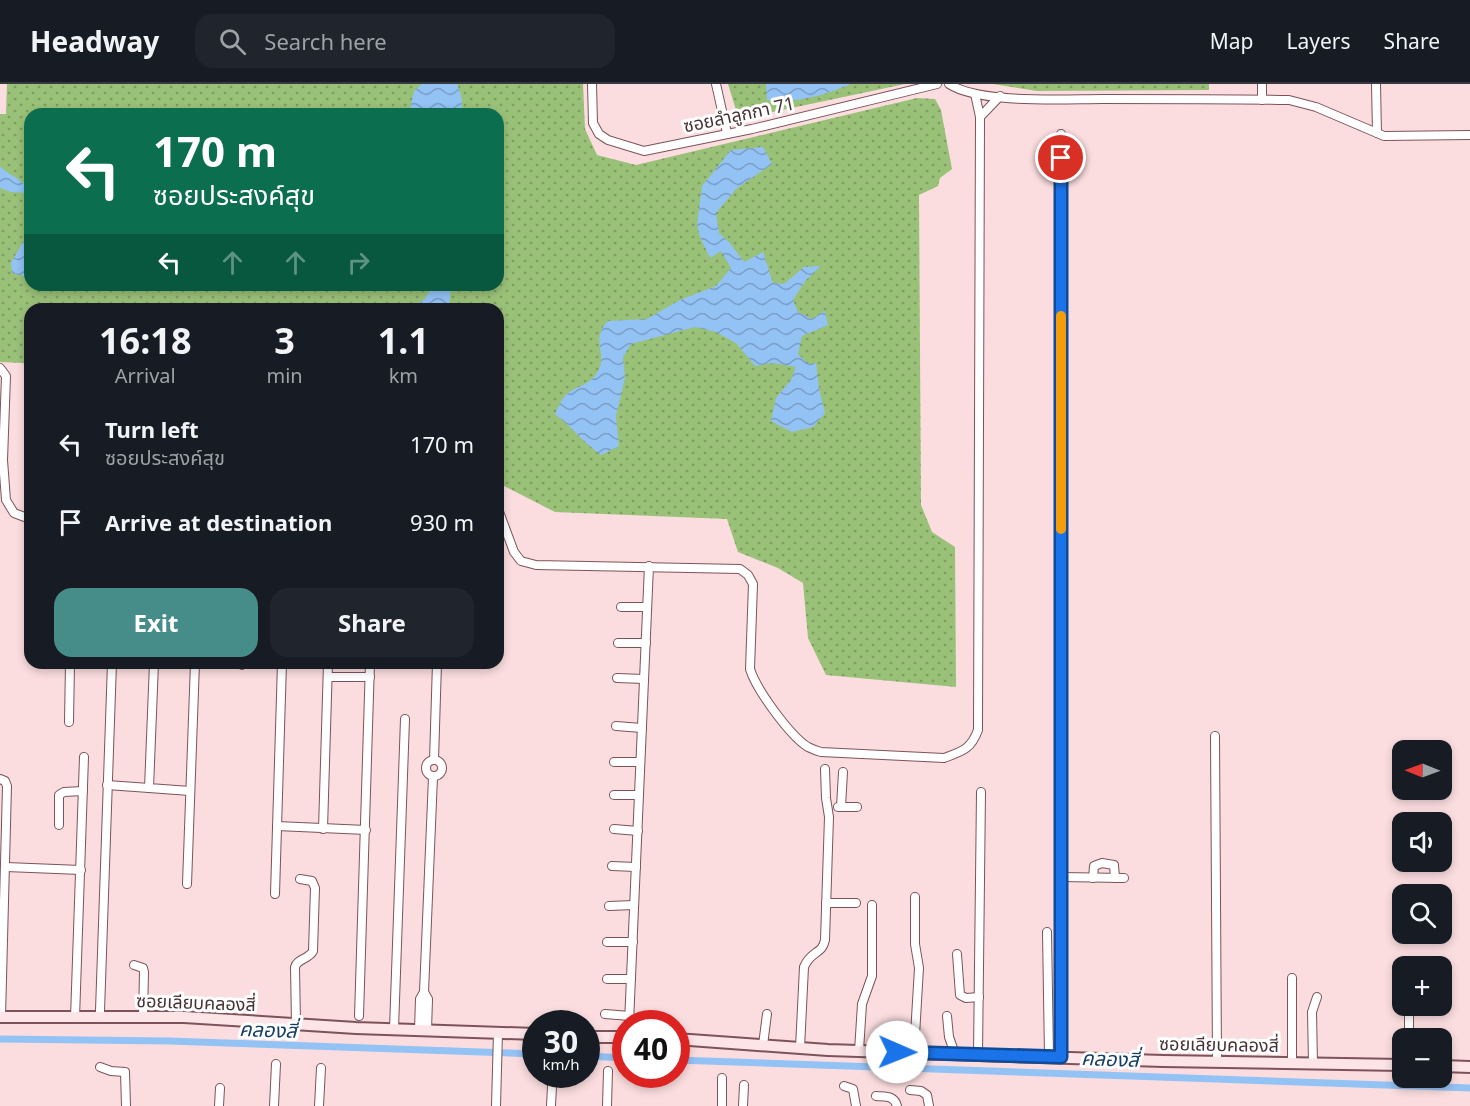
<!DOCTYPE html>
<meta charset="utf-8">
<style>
:root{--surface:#171b24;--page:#20242c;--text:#f1f3f6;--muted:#9ea1a6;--line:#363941;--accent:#468d8a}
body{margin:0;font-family:"Noto Sans","Noto Sans Thai",sans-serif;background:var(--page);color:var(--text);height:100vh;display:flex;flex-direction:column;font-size:22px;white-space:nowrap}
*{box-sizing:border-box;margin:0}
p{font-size:20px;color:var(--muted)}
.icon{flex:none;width:33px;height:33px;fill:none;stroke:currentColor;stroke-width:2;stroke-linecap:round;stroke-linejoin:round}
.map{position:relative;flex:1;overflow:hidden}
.sheet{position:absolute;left:24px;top:219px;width:480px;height:366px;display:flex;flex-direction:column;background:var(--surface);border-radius:18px;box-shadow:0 3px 9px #0003}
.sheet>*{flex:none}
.guide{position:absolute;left:24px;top:24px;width:480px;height:183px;border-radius:18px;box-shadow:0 3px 9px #0003;background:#0b6e4f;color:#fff;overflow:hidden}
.needle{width:39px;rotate:271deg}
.fabs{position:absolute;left:1392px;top:656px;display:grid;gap:12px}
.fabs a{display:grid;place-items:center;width:60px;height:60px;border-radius:12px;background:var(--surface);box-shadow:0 3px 9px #0003;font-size:30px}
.speed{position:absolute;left:522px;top:926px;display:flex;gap:12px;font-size:30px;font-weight:700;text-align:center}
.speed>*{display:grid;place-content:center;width:78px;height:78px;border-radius:50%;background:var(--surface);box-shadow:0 3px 9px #0003;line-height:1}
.speed small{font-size:15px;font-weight:400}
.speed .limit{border:9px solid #d22;background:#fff;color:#111}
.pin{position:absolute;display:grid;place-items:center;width:51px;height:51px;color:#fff;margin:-26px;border:3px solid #fff;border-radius:50%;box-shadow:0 2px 6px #0007}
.me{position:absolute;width:66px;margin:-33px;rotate:91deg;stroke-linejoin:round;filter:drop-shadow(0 0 4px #0008)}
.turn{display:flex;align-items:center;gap:21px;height:126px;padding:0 30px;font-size:27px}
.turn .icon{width:78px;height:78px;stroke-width:2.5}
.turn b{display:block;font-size:42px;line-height:51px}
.lanes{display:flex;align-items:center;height:57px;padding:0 30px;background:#0003;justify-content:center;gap:30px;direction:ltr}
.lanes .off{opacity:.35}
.eta{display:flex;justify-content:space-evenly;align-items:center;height:102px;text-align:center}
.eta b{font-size:36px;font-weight:700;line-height:42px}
.button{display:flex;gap:12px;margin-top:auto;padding:12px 30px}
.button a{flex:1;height:69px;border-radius:18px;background:var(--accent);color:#fff;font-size:24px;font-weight:700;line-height:69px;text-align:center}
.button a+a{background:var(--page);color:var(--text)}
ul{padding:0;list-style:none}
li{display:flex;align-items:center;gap:18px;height:78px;padding:0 30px}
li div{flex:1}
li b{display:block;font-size:22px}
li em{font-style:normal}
header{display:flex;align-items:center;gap:36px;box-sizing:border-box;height:84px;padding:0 30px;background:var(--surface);border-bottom:2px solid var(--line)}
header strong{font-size:28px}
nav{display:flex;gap:33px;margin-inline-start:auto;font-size:21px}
.search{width:420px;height:54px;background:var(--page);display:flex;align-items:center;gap:15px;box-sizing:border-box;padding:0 21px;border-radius:18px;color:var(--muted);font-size:22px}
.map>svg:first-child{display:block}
.grass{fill:url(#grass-dots);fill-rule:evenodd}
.water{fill:url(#water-waves)}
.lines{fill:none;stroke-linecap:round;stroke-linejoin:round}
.canal{stroke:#93c2f5;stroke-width:7}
.street-casing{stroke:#7d5359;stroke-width:10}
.secondary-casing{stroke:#7d5359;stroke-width:14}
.street{stroke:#fff;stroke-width:8}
.secondary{stroke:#fce4e7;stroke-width:10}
.route-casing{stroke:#114b97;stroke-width:15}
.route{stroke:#1a73e8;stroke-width:10}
.slow{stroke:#f59e0b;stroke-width:10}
.labels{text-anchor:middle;stroke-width:6;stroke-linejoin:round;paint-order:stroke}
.street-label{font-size:18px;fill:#463234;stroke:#fff}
.water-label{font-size:20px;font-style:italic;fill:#143e67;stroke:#fff}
</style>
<header>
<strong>Headway</strong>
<div class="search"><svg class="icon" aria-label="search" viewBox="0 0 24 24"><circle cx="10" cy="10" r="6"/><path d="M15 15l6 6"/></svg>Search here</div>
<nav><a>Map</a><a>Layers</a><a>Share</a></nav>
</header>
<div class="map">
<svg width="1470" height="1022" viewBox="0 0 1470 1022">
<defs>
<pattern id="grass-dots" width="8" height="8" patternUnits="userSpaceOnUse" patternTransform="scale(1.5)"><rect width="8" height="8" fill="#9ac178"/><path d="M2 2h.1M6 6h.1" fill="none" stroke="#7f9d63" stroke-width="1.8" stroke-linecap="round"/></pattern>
<pattern id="water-waves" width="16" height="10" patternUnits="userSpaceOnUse" patternTransform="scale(1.5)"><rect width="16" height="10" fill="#93c2f5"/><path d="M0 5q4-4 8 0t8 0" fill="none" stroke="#7a9ec7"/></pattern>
</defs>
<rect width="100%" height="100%" fill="#fbdddf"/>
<g class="grass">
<path d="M 7,0 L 583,0 L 585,45 L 597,71 L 636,81 L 917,14 L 935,15 L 941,26 L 952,85 L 940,94 L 938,102 L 919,111 L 921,421 L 932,448 L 955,463 L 956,603 L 826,591 L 808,554 L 803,499 L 778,484 L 738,468 L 727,435 L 555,428 L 498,399 L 498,225 L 30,225 L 30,285 L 23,279 L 0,278 L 0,30 L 6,30 ZM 30,30 L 498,30 L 498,201 L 30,201 Z"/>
<path d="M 728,0 L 905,0 L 744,34 L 736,26 Z"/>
<path d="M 993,0 L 1209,0 L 1209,6 L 1037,7 Z"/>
</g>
<g class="water">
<path d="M 422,0 L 457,0 C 461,10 465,21 459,30 L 414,30 L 410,25 L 414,7 Z"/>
<path d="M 766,0 L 851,0 C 825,11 795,20 767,16 Z"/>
<path d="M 763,63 L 772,80 L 736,105 L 716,129 L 719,149 L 729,158 L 744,178 L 763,168 L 773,199 L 784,200 L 804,183 L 821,182 L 805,197 L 793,216 L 798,228 L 812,235 L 825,227 L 828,241 L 802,252 L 798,270 L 808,280 L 816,279 L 819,304 L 825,329 L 813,343 L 792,348 L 771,337 L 776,314 L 791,296 L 796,283 L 773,279 L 755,282 L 736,259 L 716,248 L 695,243 L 631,260 L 623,273 L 625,294 L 616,332 L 619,362 L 601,371 C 584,359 572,343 555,330 C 558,324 561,315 567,310 C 579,300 591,302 599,285 C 607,270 590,255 608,237 L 647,235 L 680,216 L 716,202 L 731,184 L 721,167 L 710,174 L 700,153 L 697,141 L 702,102 L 731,66 Z"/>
<path d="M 0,82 C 11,94 20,91 30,109 L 11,108 L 0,104 Z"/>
<path d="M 30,133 L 30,191 L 24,192 L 12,189 L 11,179 L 28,149 Z"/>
<path d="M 427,201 L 451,201 L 449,225 L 406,225 L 424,216 L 431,205 Z"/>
</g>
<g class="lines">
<g class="canal">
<path d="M 0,955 L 169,957 L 536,970"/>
<path d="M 586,972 L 626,974"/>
<path d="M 676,976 L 1470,1004"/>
</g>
<defs>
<g id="street">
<path d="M 592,0 L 593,39 L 599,50 L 608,56 L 644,67 L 752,45 L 937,0"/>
<path d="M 716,0 L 727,49"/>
<path d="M 949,0 C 980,20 1063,15 1102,15 C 1164,15 1227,15 1289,16 L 1316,23 L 1384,52 L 1470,51"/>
<path d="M 1262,0 L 1262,16"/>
<path d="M 1376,0 L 1377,49"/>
<path d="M 975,10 L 980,33 L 1000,12"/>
<path d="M 1061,50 L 1061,973"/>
<path d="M 0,284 L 6,292 L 3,376 L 6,416 L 14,429 L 30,435"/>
<path d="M 498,425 L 514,468 L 521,477 L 536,481 L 740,485 L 748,491 L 753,500 L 750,585 C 756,605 790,652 808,663 C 812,665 817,667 821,668 L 944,674 C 963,667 971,665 978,646 L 980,33"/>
<path d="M 621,523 L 647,523"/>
<path d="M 618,559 L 646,559"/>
<path d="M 154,579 L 149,704 L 190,707"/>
<path d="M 242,581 L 242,579"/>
<path d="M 328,593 L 370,593"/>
<path d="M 617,594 L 644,595"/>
<path d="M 69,638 L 70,579"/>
<path d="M 616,642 L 642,644"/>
<path d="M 1215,652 L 1217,977"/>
<circle cx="434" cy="684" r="8"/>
<path d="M 434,676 L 437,579"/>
<path d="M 614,678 L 640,678"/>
<path d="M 0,695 L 5,697 L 7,702 L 1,933"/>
<path d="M 107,701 L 149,704"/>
<path d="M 614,711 L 639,711"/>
<path d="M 838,723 L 857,723"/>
<path d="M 841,723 L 843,688"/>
<path d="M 59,741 L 59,711 L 64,708 L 83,707"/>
<path d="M 277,742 L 366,746"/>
<path d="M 323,745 L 328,579"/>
<path d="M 614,745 L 638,747"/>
<path d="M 612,782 L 636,783"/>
<path d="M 6,783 L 81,786"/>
<path d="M 1061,793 L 1124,794"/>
<path d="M 1093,794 L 1094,782 L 1102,779 L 1114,781 L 1115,794"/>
<path d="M 187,800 L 195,579"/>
<path d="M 275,810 L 282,579"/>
<path d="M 826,819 L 856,819"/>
<path d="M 609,822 L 634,821"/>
<path d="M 1047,848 L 1049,972"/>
<path d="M 607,858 L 633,858"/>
<path d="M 957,870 L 960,911 L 966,914 L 979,913"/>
<path d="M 134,881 L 143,884 L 144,888 L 143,933"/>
<path d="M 1399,889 L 1402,897"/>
<path d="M 1292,894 L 1292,978"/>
<path d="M 607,895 L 631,895"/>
<path d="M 424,908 L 433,693"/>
<path d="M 100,927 L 112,579"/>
<path d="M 605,930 L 630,932"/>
<path d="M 359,932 L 370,579"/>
<path d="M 947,932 L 949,953 L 955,970"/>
<path d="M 75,934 L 84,673"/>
<path d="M 629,939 L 649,482"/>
<path d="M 296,940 L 295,883 C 297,875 309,875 313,867 L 315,804 L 312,797 L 300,795"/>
<path d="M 394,945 L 405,635"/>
<path d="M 419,946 L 420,915 L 424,908 L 428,915 L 427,946"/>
<path d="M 1409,954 L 1409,921"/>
<path d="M 763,961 L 767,930"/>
<path d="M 800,964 L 804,883 C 811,866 822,871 825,856 L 829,733 L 826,714 L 825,685"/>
<path d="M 859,967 L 862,920 L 872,892 L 872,821"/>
<path d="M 914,968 L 919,884 L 915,860 L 915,813"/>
<path d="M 978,970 L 981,708"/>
<path d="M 1313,979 L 1312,928 L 1317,913"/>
<path d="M 100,983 L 111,987 L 125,988 L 126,1022"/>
<path d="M 844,1002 L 853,1005 L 856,1022"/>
<path d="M 910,1006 L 921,1007 L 927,1011 L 929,1022"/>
<path d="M 876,1012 C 885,1013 894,1011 897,1022"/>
<path d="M 219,1022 L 220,1004"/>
<path d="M 274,1022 L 276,980"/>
<path d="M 319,1022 L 321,984"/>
<path d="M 496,1022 L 498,948"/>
<path d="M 551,1022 L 552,1002"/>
<path d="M 607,1022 L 608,987"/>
<path d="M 722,1022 L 722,994"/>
<path d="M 743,1022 L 744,1001"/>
</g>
<g id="secondary">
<path d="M 0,933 L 184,933 L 356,944 L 536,950"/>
<path d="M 586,953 L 626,953"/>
<path d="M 676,955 L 828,966 L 1163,977 L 1402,981"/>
<path d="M 1442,982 L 1470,983"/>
</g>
</defs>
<use href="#street" class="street-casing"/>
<use href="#secondary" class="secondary-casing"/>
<use href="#street" class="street"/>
<use href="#secondary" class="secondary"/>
</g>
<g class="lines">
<defs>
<path id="route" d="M 897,968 L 1061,973 L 1061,74"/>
</defs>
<use href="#route" class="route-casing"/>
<use href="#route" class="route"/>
<path class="slow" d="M 1061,232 L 1061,445"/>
</g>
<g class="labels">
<g class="street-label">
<text transform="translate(739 31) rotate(-12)" y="6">ซอยลำลูกกา 71</text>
<text transform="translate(196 919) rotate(2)" y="6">ซอยเลียบคลองสี่</text>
<text transform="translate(1219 961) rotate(1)" y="6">ซอยเลียบคลองสี่</text>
</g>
<g class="water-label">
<text transform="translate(268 946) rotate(2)" y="7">คลองสี่</text>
<text transform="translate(1110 975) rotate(2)" y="7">คลองสี่</text>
</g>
</g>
</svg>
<div class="fabs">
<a><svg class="needle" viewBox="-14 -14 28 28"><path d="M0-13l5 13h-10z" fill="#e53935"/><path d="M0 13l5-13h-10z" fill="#9ea1a6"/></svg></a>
<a><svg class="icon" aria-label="sound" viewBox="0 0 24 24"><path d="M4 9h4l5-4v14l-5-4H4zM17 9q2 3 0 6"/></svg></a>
<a><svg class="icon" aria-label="search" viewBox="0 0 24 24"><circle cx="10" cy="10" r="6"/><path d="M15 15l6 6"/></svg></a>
<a>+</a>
<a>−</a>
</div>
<div class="speed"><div>30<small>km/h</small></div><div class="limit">40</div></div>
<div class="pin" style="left:1061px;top:74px;background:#d93025"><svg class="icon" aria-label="arrive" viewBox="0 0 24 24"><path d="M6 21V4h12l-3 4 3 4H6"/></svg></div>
<svg class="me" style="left:897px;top:968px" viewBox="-20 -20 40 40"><circle r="19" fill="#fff"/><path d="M0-13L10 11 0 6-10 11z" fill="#1a73e8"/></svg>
<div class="guide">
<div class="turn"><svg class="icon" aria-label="left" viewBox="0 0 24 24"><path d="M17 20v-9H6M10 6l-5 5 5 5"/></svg><div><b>170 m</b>ซอยประสงค์สุข</div></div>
<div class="lanes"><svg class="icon" aria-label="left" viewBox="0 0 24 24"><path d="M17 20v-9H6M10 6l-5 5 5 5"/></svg><svg class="icon off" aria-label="ahead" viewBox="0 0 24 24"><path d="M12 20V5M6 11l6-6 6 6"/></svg><svg class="icon off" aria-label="ahead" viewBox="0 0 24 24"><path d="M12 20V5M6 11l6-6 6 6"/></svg><svg class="icon off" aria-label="right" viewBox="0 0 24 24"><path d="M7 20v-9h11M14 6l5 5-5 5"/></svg></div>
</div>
<section class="sheet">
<div class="eta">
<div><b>16:18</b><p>Arrival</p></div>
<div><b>3</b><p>min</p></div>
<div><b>1.1</b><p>km</p></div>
</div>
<ul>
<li><svg class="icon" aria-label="left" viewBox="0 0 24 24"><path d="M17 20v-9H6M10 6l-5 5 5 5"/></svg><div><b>Turn left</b><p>ซอยประสงค์สุข</p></div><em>170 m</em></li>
<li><svg class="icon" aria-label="arrive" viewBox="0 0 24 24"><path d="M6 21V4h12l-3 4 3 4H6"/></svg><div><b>Arrive at destination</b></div><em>930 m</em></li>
</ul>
<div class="button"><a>Exit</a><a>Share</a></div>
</section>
</div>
